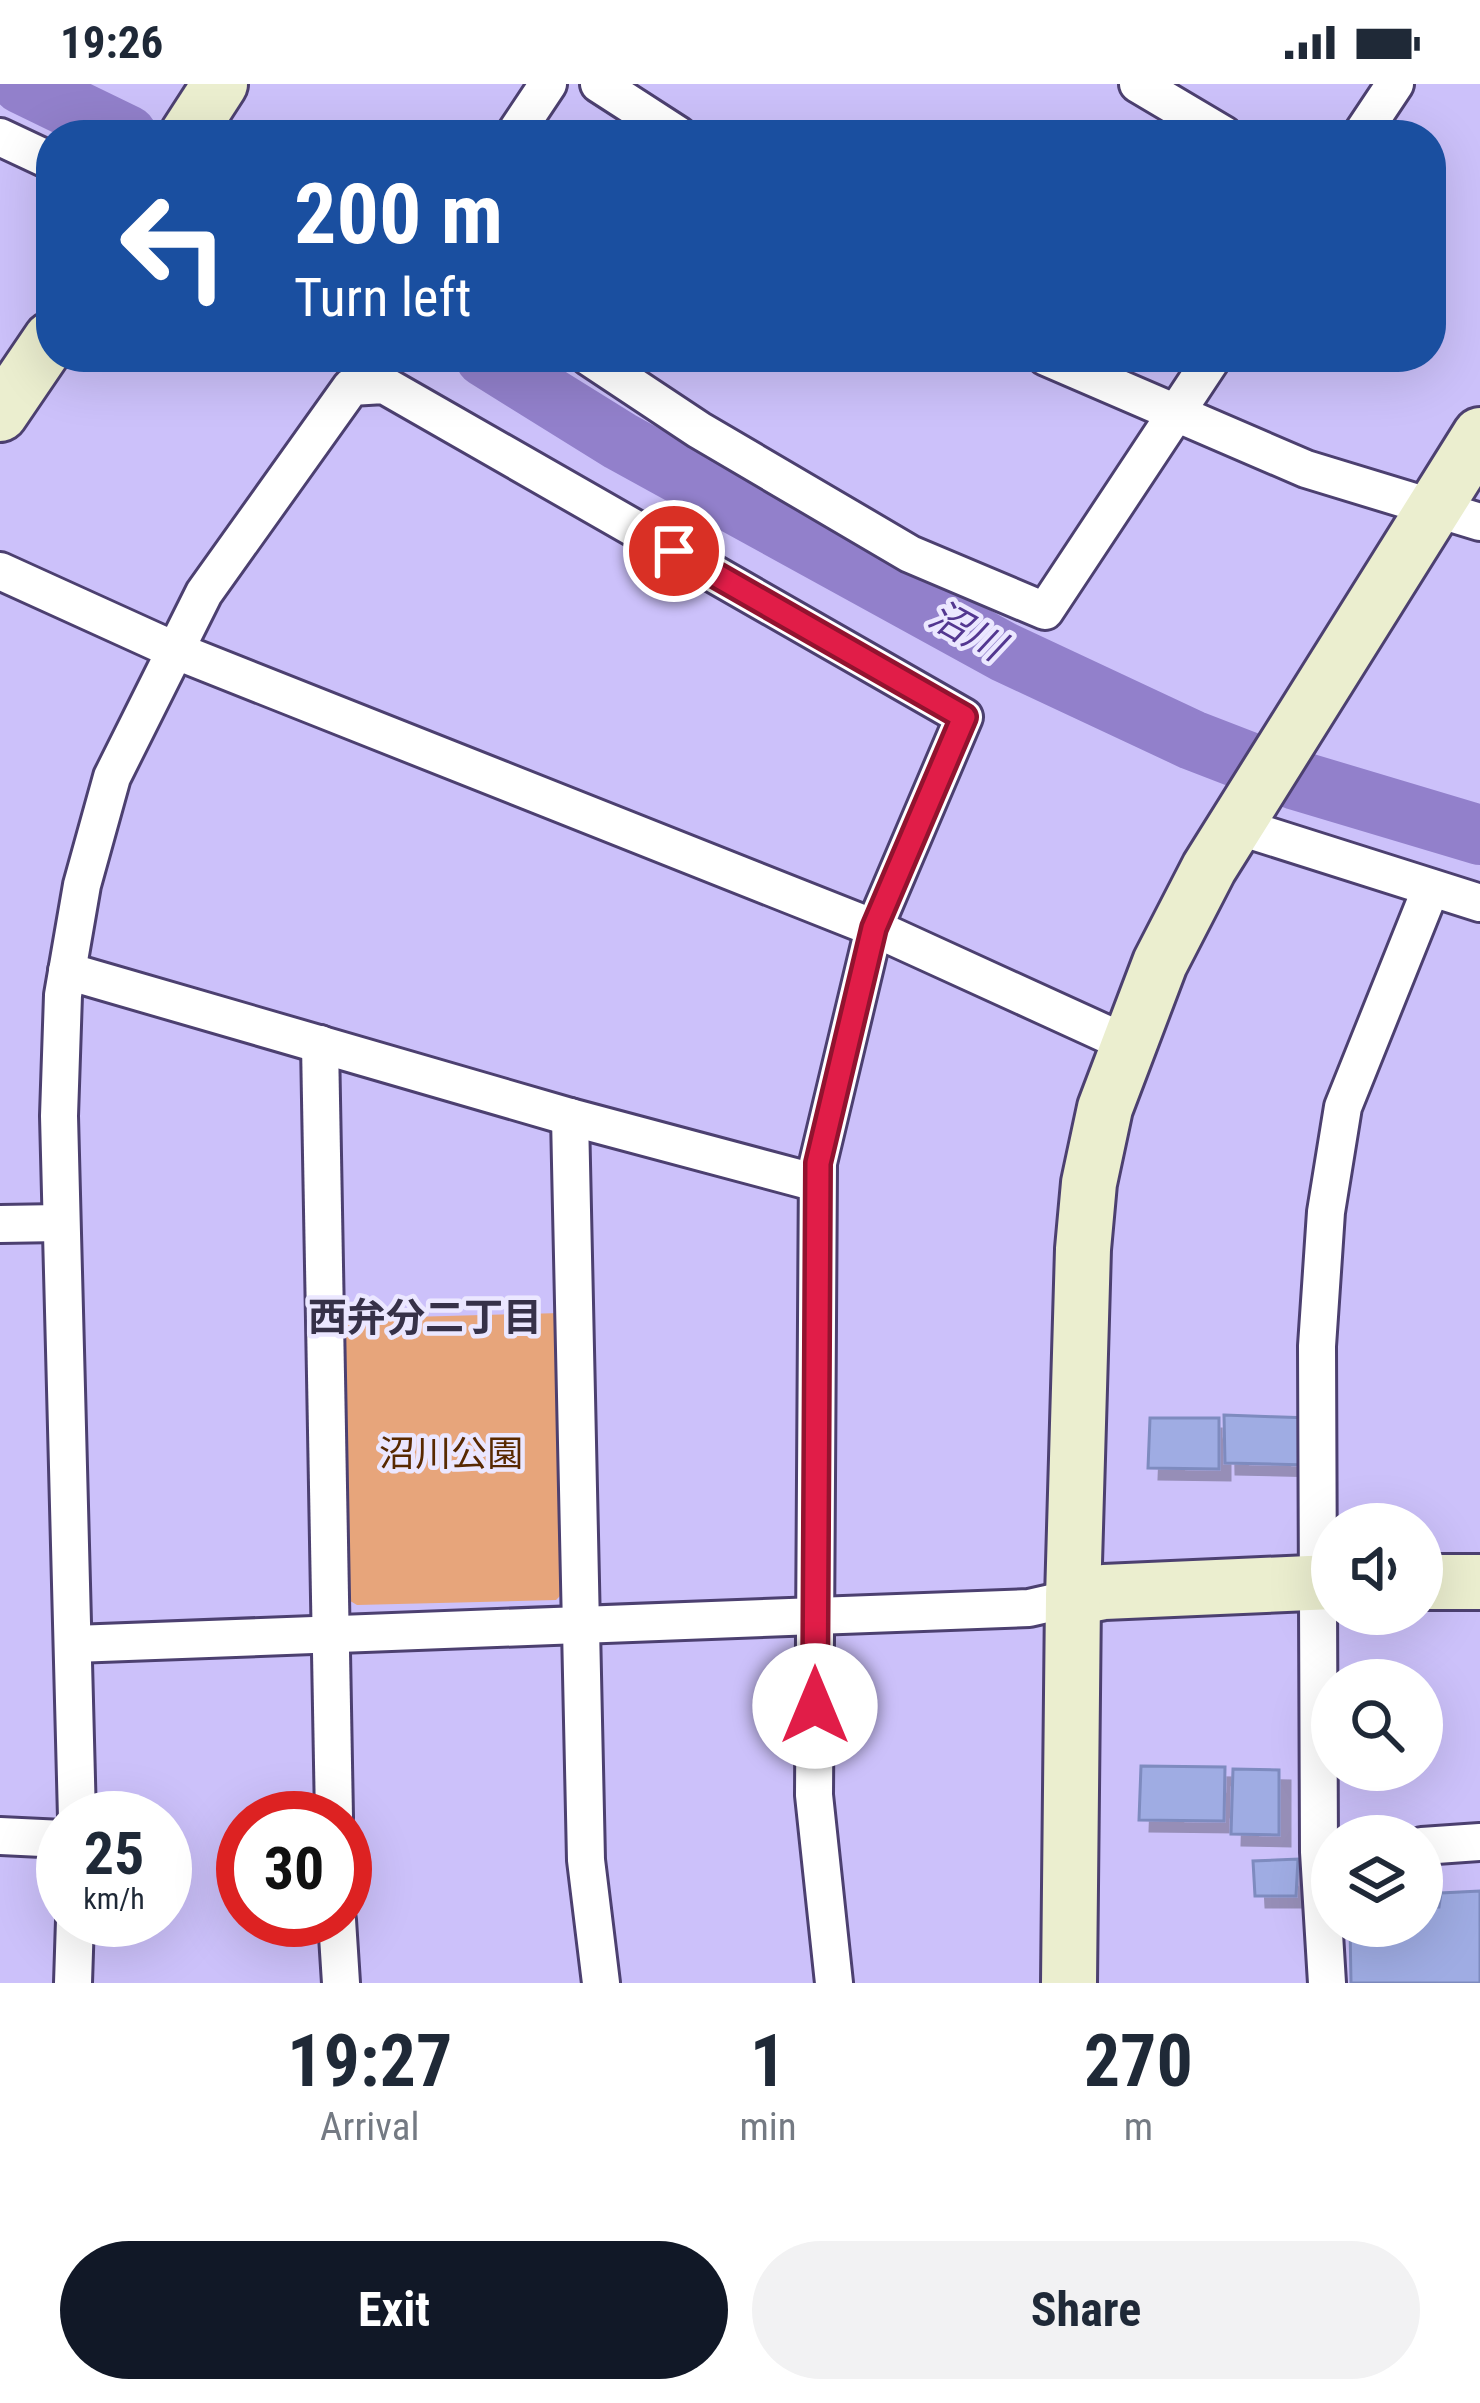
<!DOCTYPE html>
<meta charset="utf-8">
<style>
:root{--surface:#fff;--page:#f2f2f3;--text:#1f2937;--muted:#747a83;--accent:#111827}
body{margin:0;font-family:"Roboto Condensed","Noto Sans JP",sans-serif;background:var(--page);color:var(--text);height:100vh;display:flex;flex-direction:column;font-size:45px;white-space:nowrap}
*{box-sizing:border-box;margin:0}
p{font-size:39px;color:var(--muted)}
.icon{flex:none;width:66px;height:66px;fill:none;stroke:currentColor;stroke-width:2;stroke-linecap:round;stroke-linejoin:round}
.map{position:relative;height:1899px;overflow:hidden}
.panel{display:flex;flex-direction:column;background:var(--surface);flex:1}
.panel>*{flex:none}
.guide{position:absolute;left:36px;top:36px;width:1410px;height:252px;border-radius:48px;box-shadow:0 12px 48px #0002;background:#1a4fa0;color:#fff;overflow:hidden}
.fabs{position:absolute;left:1311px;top:1419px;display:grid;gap:24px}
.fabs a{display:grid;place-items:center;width:132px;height:132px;border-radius:50%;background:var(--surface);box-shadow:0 12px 48px #0002;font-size:60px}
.speed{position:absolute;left:36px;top:1707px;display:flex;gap:24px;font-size:60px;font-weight:700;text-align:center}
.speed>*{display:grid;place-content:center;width:156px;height:156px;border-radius:50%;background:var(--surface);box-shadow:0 12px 48px #0002;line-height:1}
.speed small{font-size:30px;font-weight:400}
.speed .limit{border:18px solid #d22;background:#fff;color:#111}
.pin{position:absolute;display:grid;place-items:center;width:102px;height:102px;color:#fff;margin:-51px;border:6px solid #fff;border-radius:50%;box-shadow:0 3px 12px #0007}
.me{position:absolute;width:132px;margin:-66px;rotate:0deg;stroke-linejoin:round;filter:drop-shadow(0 0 9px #0008)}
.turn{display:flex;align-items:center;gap:42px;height:252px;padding:0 60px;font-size:54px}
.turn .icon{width:156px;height:156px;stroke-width:2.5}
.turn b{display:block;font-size:84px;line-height:102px}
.eta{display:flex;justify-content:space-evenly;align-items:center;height:204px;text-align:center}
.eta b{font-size:72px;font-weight:700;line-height:84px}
.primary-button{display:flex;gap:24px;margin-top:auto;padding:24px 60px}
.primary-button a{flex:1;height:138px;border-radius:72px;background:var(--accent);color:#fff;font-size:48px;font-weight:700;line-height:138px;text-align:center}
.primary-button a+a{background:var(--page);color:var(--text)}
.status{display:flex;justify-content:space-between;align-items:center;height:84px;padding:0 60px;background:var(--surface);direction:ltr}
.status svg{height:33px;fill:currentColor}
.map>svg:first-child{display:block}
.green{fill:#e7a57b}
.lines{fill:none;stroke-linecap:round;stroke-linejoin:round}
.river{stroke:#9280cb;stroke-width:60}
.building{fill:#9face3;stroke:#7e8bbf;stroke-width:3;filter:url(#shadow)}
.street-casing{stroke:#4c4070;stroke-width:42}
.secondary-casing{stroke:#4c4070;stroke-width:60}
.street{stroke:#fff;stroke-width:36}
.secondary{stroke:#ebeecf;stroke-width:54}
.route-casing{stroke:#92132f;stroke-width:30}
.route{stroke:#e11d48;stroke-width:21}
.labels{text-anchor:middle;stroke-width:9;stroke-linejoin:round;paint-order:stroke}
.park-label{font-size:36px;fill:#582901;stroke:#ebe7ff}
.water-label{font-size:39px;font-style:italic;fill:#533790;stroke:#ebe7ff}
.neighbourhood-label{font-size:39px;font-weight:bold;fill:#363148;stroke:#ebe7ff}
</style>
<div class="status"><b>19:26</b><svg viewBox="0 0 49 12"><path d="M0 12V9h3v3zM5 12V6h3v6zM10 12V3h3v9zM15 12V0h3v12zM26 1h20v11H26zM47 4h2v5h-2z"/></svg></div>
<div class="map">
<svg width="1480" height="1899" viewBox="0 0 1480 1899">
<defs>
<filter id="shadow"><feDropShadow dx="11" dy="11" stdDeviation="0" flood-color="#0004"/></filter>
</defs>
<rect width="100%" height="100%" fill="#ccc1fa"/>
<path class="green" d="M 560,1229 L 568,1504 L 556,1516 L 357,1521 L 340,1511 L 337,1235 Z"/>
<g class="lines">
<g class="river">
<path d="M 22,0 L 127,51"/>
<path d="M 485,273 L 620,357 L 1004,568 L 1192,656 L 1296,696 L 1480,751"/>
</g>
</g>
<g class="building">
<path d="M 1224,1331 L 1311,1334 L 1309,1381 L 1225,1379 Z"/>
<path d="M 1150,1334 L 1219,1334 L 1219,1385 L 1148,1384 Z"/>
<path d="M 1141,1682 L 1225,1683 L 1224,1737 L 1139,1736 Z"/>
<path d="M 1233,1685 L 1279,1686 L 1279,1751 L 1231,1750 Z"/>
<path d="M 1298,1775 L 1296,1812 L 1255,1812 L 1253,1777 Z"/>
<path d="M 1480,1807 L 1480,1899 L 1351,1899 L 1350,1842 L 1422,1842 L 1422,1823 L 1439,1823 L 1441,1809 Z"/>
</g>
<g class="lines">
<defs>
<g id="street">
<path d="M 599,0 L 678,51"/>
<path d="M 1138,0 L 1224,51"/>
<path d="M 514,51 L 548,0"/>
<path d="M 1361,51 L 1395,0"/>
<path d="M 0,53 L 51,77"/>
<path d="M 589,273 L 699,346 L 910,470 L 1045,527 L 1213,273"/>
<path d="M 1046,273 L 1306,385 L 1480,438"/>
<path d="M 0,487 L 174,566 L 874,844 L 1126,959"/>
<path d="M 1237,742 L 1480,819"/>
<path d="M 67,887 L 570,1033 L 817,1099"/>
<path d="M 320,960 L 334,1734"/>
<path d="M 570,1033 L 586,1776 L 601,1899"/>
<path d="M 0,1140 L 61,1139"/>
<path d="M 74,1560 L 1029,1524 L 1073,1514"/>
<path d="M 77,1734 L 59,1032 L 63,911 L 82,801 L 112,693 L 204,509 L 351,303 L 384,301 L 964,633 L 874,844 L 818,1079 L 814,1711 L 834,1899"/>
<path d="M 0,1752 L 63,1755"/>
<path d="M 1422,1762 L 1480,1758"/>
<path d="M 337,1836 L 341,1899"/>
<path d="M 73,1899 L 75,1836"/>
<path d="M 1327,1899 L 1319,1768 L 1317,1262 L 1326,1128 L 1343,1023 L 1431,804"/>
</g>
<g id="secondary">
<path d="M 187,51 L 220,0"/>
<path d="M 0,330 L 51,255"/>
<path d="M 1422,1498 L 1480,1498"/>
<path d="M 1073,1514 L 1104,1508 L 1332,1498"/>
<path d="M 1069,1899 L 1073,1514 L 1083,1165 L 1089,1099 L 1105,1024 L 1160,879 L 1209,784 L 1480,351"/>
</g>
</defs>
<use href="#street" class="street-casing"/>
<use href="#secondary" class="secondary-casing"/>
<use href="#street" class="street"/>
<use href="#secondary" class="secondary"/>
</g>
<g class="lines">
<defs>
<path id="route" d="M 674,467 L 964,633 L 874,844 L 818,1079 L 815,1622"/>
</defs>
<use href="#route" class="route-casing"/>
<use href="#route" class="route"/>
</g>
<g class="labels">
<g class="park-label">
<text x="451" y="1382">沼川公園</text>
</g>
<g class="water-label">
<text transform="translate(967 546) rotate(29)" y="14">沼川</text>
</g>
<g class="neighbourhood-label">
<text x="425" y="1247">西弁分二丁目</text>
</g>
</g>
</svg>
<div class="fabs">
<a><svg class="icon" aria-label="sound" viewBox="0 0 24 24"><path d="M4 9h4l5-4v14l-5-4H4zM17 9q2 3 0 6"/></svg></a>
<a><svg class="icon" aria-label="search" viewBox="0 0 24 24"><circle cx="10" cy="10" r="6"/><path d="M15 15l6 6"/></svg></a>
<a><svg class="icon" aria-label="layers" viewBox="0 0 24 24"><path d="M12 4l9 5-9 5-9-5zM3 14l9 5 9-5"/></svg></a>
</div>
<div class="speed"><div>25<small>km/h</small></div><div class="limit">30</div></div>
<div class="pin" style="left:674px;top:467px;background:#d93025"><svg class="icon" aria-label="arrive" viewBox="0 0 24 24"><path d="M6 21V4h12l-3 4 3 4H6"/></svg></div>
<svg class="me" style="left:815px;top:1622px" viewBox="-20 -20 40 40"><circle r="19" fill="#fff"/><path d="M0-13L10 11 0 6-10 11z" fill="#e11d48"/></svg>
<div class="guide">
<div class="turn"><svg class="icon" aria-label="left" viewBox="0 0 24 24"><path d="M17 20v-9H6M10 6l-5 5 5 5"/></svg><div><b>200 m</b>Turn left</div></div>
</div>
</div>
<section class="panel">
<div class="eta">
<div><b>19:27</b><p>Arrival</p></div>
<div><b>1</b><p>min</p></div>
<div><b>270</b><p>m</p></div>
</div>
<div class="primary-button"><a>Exit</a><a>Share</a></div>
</section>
